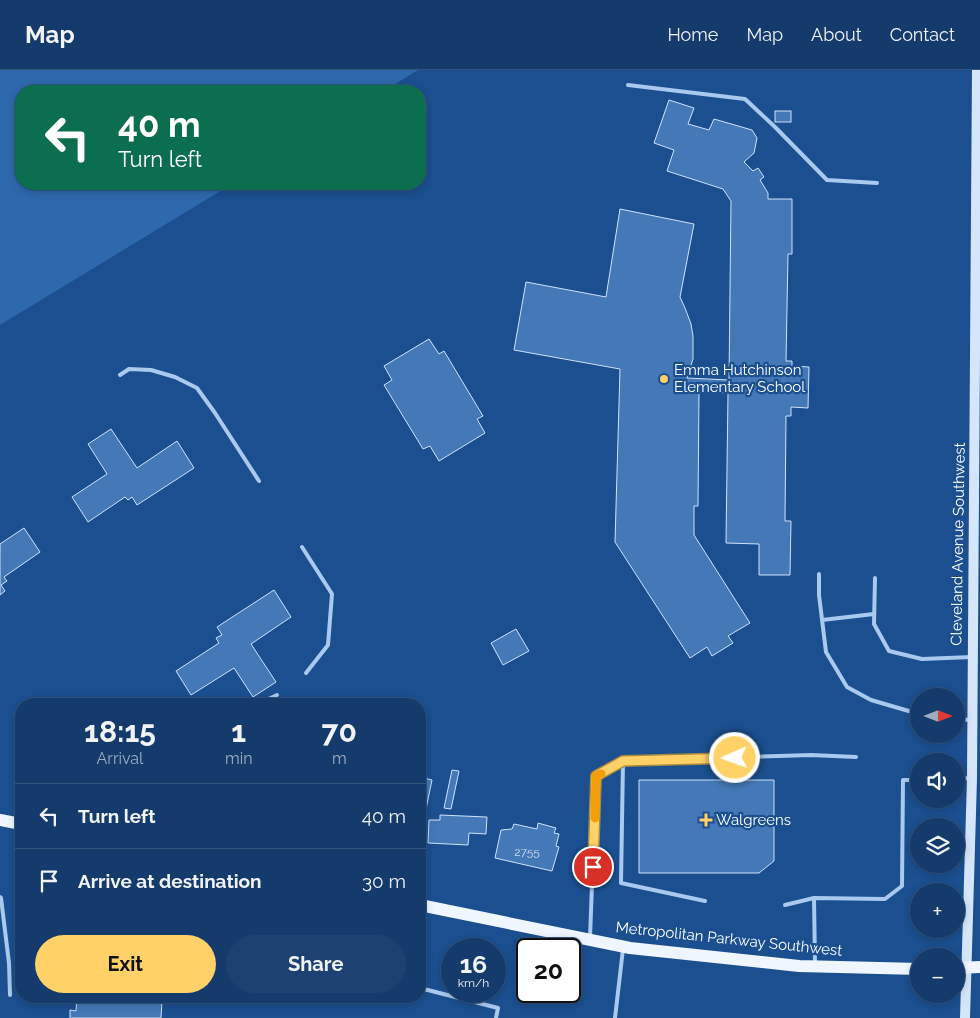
<!DOCTYPE html>
<meta charset="utf-8">
<style>
:root{--surface:#143b6b;--page:#1d4271;--text:#f1f3f6;--muted:#9dadc1;--line:#33557e;--accent:#ffd166}
body{margin:0;font-family:Raleway,sans-serif;background:var(--page);color:var(--text);height:100vh;display:flex;flex-direction:column;font-size:19px;white-space:nowrap}
*{box-sizing:border-box;margin:0}
p{font-size:16px;color:var(--muted)}
.icon{flex:none;width:28px;height:28px;fill:none;stroke:currentColor;stroke-width:2;stroke-linecap:round;stroke-linejoin:round}
.map{position:relative;flex:1;overflow:hidden}
.drawer{position:absolute;left:15px;top:628px;width:411px;height:305px;display:flex;flex-direction:column;background:var(--surface);border-radius:20px;box-shadow:0 2px 8px #0003,0 0 0 1px var(--line)}
.drawer>*{flex:none}
.guide{position:absolute;left:15px;top:15px;width:411px;height:105px;border-radius:20px;box-shadow:0 2px 8px #0003,0 0 0 1px var(--line);background:#0b6e4f;color:#fff;overflow:hidden}
.needle{width:32px;rotate:90deg}
.fabs{position:absolute;left:910px;top:618px;display:grid;gap:10px}
.fabs a{display:grid;place-items:center;width:55px;height:55px;border-radius:50%;background:var(--surface);box-shadow:0 2px 8px #0003,0 0 0 1px var(--line);font-size:25px}
.speed{position:absolute;left:441px;top:868px;display:flex;gap:10px;font-size:25px;font-weight:700;text-align:center}
.speed>*{display:grid;place-content:center;width:65px;height:65px;border-radius:50%;background:var(--surface);box-shadow:0 2px 8px #0003,0 0 0 1px var(--line);line-height:1}
.speed small{font-size:12px;font-weight:400}
.speed .limit{border:2px solid #111;border-radius:8px;background:#fff;color:#111}
.pin{position:absolute;display:grid;place-items:center;width:42px;height:42px;color:#fff;margin:-21px;border:2px solid #fff;border-radius:50%;box-shadow:0 1px 5px #0007}
.me{position:absolute;width:55px;margin:-28px;rotate:268deg;stroke-linejoin:round;filter:drop-shadow(0 0 4px #0008)}
.turn{display:flex;align-items:center;gap:18px;height:105px;padding:0 20px;font-size:22px}
.turn .icon{width:65px;height:65px;stroke-width:2.5}
.turn b{display:block;font-size:35px;line-height:42px}
.eta{display:flex;justify-content:space-evenly;align-items:center;height:85px;text-align:center}
.eta b{font-size:30px;font-weight:700;line-height:35px}
.cta{display:flex;gap:10px;margin-top:auto;padding:10px 20px}
.cta a{flex:1;height:58px;border-radius:30px;background:var(--accent);color:#111;font-size:20px;font-weight:700;line-height:58px;text-align:center}
.cta a+a{background:var(--page);color:var(--text)}
ul{padding:0;list-style:none}
li{display:flex;align-items:center;gap:15px;height:65px;padding:0 20px;border-top:1px solid var(--line)}
li div{flex:1}
li b{display:block;font-size:19px}
li em{font-style:normal}
header{display:flex;align-items:center;gap:30px;box-sizing:border-box;height:70px;padding:0 25px;background:var(--surface);border-bottom:1px solid var(--line)}
header strong{font-size:24px}
nav{display:flex;gap:28px;margin-inline-start:auto;font-size:18px}
.map>svg:first-child{display:block}
.green{fill:#2e69ad}
.building{fill:#4478b7;stroke:#cfe3fa}
.lines{fill:none;stroke-linecap:round;stroke-linejoin:round}
.lane{stroke:#a9c9ee;stroke-width:4}
.secondary{stroke:#d6e6fa;stroke-width:10}
.primary{stroke:#f0f6ff;stroke-width:12}
.route-casing{stroke:#a68842;stroke-width:12}
.route{stroke:#ffd166;stroke-width:9}
.slow{stroke:#f59e0b;stroke-width:9}
.poi-dot{fill:#ffd166;stroke:#1b4f8f;stroke-width:2}
.labels{text-anchor:middle;stroke-width:4.5;stroke-linejoin:round;paint-order:stroke}
.number-label{font-size:12px;fill:#d0dded}
.poi-label{font-size:15px;fill:#fff;stroke:#1b4f8f;text-anchor:start}
.street-label{font-size:15px;fill:#fff;stroke:#1b4f8f}
</style>
<header>
<strong>Map</strong>
<nav><a>Home</a><a>Map</a><a>About</a><a>Contact</a></nav>
</header>
<div class="map">
<svg width="980" height="948" viewBox="0 0 980 948">
<rect width="100%" height="100%" fill="#1b4f8f"/>
<path class="green" d="M 0,0 L 418,0 L 384,21 L 21,21 L 21,114 L 232,114 L 0,255 Z"/>
<g class="building">
<path d="M 669,30 L 694,38 L 688,54 L 709,60 L 714,49 L 752,60 L 757,68 L 754,83 L 744,92 L 753,101 L 758,98 L 764,107 L 760,110 L 768,123 L 768,129 L 792,129 L 792,184 L 788,184 L 786,291 L 792,291 L 792,296 L 809,297 L 808,338 L 791,337 L 791,346 L 786,346 L 785,451 L 791,451 L 790,505 L 759,505 L 759,474 L 726,473 L 728,323 L 699,322 L 698,436 L 694,436 L 694,465 L 750,553 L 728,566 L 733,573 L 712,586 L 707,577 L 690,588 L 615,472 L 620,299 L 514,280 L 526,212 L 606,227 L 620,139 L 694,154 L 680,227 L 685,238 L 691,254 L 693,266 L 693,289 L 687,308 L 729,310 L 731,131 L 723,119 L 667,101 L 674,80 L 654,73 Z"/>
<rect x="775" y="41" width="16" height="11"/>
<path d="M 429,269 L 439,284 L 444,281 L 483,346 L 477,349 L 485,363 L 439,391 L 430,376 L 423,379 L 384,315 L 392,310 L 384,296 Z"/>
<path d="M 111,359 L 137,398 L 177,371 L 194,398 L 137,435 L 132,427 L 128,430 L 125,427 L 88,452 L 72,427 L 107,404 L 88,374 Z"/>
<path d="M 24,458 L 40,482 L 4,507 L 7,511 L 1,515 L 5,521 L 0,525 L 0,474 Z"/>
<path d="M 274,520 L 291,547 L 251,574 L 276,612 L 253,627 L 234,598 L 191,625 L 176,601 L 219,573 L 216,568 L 222,565 L 217,557 Z"/>
<path d="M 516,559 L 529,581 L 503,595 L 491,573 Z"/>
<path d="M 452,700 L 459,701 L 451,739 L 444,738 Z"/>
<path d="M 420,707 L 432,710 L 420,768 Z"/>
<path d="M 639,710 L 774,710 L 774,791 L 759,803 L 639,803 Z"/>
<path d="M 440,745 L 487,747 L 486,764 L 469,763 L 468,775 L 428,773 L 429,750 L 440,750 Z"/>
<path d="M 538,753 L 556,758 L 554,763 L 559,764 L 556,776 L 559,777 L 552,801 L 495,788 L 501,760 L 512,759 L 514,754 L 537,759 Z"/>
<path d="M 77,926 L 100,926 L 162,931 L 161,948 L 70,948 L 70,940 L 76,941 Z"/>
</g>
<g class="lines">
<g class="lane">
<path d="M 628,15 L 745,29 L 775,57 L 827,110 L 877,113"/>
<path d="M 120,305 L 129,299 L 151,300 L 175,307 L 197,318 L 215,343 L 259,411"/>
<path d="M 302,477 L 332,524 L 328,575 L 306,603"/>
<path d="M 819,504 L 819,525 L 826,582 L 847,617 L 871,630 L 919,644"/>
<path d="M 875,508 L 874,554 L 889,581 L 922,589 L 972,587"/>
<path d="M 822,550 L 874,544"/>
<path d="M 258,634 L 277,625"/>
<path d="M 956,649 L 971,650"/>
<path d="M 956,709 L 971,708"/>
<path d="M 0,827 L 1,828 L 9,893 L 10,925"/>
<path d="M 814,828 L 815,893"/>
<path d="M 705,831 L 621,813 L 623,691 L 811,685 L 856,687"/>
<path d="M 785,835 L 814,828 L 885,829 L 902,816 L 903,710 L 919,710"/>
<path d="M 590,868 L 596,706 L 623,691"/>
<path d="M 420,918 L 498,938 L 496,948"/>
<path d="M 615,948 L 623,879"/>
</g>
<path class="secondary" d="M 965,948 L 972,708 L 977,0"/>
<g class="primary">
<path d="M 0,750 L 21,754"/>
<path d="M 420,835 L 630,878 L 799,896 L 919,899"/>
<path d="M 956,898 L 980,897"/>
</g>
</g>
<g class="lines">
<defs>
<path id="route" d="M 593,797 L 596,706 L 623,691 L 735,688"/>
</defs>
<use href="#route" class="route-casing"/>
<use href="#route" class="route"/>
<path class="slow" d="M 595,748 L 596,706 L 601,704"/>
</g>
<g class="poi-dot">
<circle cx="664" cy="309" r="5"/>
<path d="M703.5 742.5h5v5h5v5h-5v5h-5v-5h-5v-5h5z"/>
</g>
<g class="labels">
<g class="number-label">
<text x="527" y="786">2755</text>
</g>
<g class="poi-label">
<text x="674" y="305">Emma Hutchinson<tspan x="674" dy="17">Elementary School</tspan></text>
<text x="716" y="755">Walgreens</text>
</g>
<g class="street-label">
<text transform="translate(958 474) rotate(-89)" y="5">Cleveland Avenue Southwest</text>
<text transform="translate(729 869) rotate(6)" y="5">Metropolitan Parkway Southwest</text>
</g>
</g>
</svg>
<div class="fabs">
<a><svg class="needle" viewBox="-14 -14 28 28"><path d="M0-13l5 13h-10z" fill="#e53935"/><path d="M0 13l5-13h-10z" fill="#9dadc1"/></svg></a>
<a><svg class="icon" aria-label="sound" viewBox="0 0 24 24"><path d="M4 9h4l5-4v14l-5-4H4zM17 9q2 3 0 6"/></svg></a>
<a><svg class="icon" aria-label="layers" viewBox="0 0 24 24"><path d="M12 4l9 5-9 5-9-5zM3 14l9 5 9-5"/></svg></a>
<a>+</a>
<a>−</a>
</div>
<div class="speed"><div>16<small>km/h</small></div><div class="limit">20</div></div>
<div class="pin" style="left:593px;top:797px;background:#d93025"><svg class="icon" aria-label="arrive" viewBox="0 0 24 24"><path d="M6 21V4h12l-3 4 3 4H6"/></svg></div>
<svg class="me" style="left:735px;top:688px" viewBox="-20 -20 40 40"><circle r="17" fill="#ffd166" stroke="#fff" stroke-width="3"/><path d="M0-11L8 9 0 5-8 9z" fill="#fff"/></svg>
<div class="guide">
<div class="turn"><svg class="icon" aria-label="left" viewBox="0 0 24 24"><path d="M17 20v-9H6M10 6l-5 5 5 5"/></svg><div><b>40 m</b>Turn left</div></div>
</div>
<section class="drawer">
<div class="eta">
<div><b>18:15</b><p>Arrival</p></div>
<div><b>1</b><p>min</p></div>
<div><b>70</b><p>m</p></div>
</div>
<ul>
<li><svg class="icon" aria-label="left" viewBox="0 0 24 24"><path d="M17 20v-9H6M10 6l-5 5 5 5"/></svg><div><b>Turn left</b></div><em>40 m</em></li>
<li><svg class="icon" aria-label="arrive" viewBox="0 0 24 24"><path d="M6 21V4h12l-3 4 3 4H6"/></svg><div><b>Arrive at destination</b></div><em>30 m</em></li>
</ul>
<div class="cta"><a>Exit</a><a>Share</a></div>
</section>
</div>
